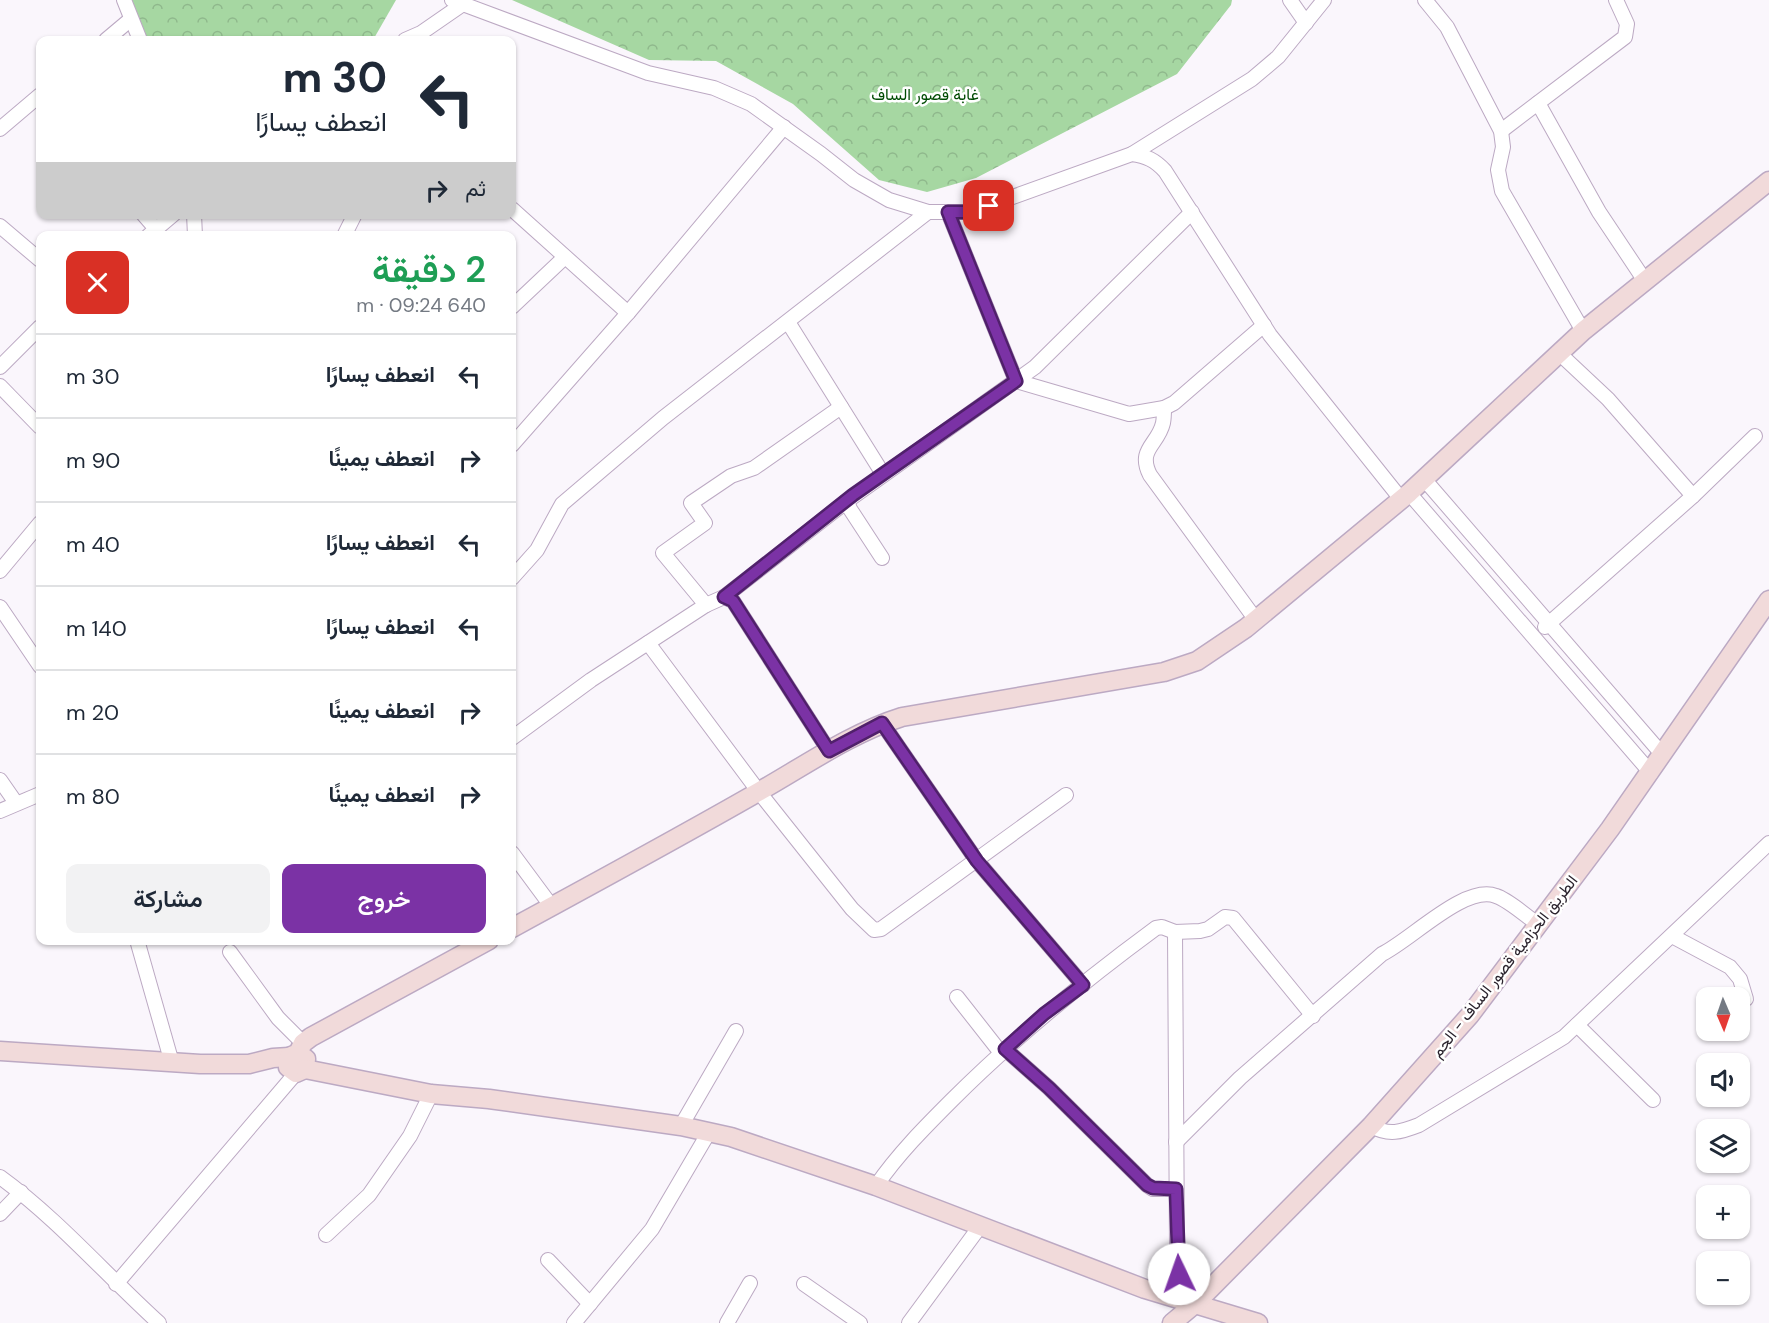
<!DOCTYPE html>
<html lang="ar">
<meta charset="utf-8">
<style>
:root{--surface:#fff;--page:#f2f2f3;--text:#1f2937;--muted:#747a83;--line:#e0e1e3;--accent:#7b32a5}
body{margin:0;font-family:"DM Sans",Vazirmatn,sans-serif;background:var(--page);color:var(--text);direction:rtl;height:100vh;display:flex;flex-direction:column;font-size:22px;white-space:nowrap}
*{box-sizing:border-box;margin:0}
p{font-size:20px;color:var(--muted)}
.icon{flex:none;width:33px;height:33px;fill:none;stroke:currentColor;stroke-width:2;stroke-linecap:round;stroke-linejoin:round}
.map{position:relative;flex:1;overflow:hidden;direction:ltr}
.drawer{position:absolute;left:36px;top:231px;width:480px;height:714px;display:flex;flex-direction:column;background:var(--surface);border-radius:12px;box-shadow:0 2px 4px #0004;direction:rtl}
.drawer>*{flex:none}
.banner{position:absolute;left:36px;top:36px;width:480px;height:183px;border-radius:12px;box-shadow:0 2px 4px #0004;direction:rtl;background:#fff;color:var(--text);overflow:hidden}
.needle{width:39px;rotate:178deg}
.controls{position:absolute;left:1696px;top:987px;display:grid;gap:12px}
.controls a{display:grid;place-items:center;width:54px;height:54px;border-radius:12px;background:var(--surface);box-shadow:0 2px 4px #0004;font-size:30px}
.pin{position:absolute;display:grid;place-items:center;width:51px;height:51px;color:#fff;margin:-26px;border-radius:12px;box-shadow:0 3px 9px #0006}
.me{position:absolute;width:66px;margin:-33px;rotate:357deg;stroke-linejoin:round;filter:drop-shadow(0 0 4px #0008)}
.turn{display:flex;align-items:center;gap:21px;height:126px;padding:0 30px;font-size:27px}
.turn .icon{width:78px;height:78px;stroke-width:2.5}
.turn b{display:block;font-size:42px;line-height:51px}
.then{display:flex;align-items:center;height:57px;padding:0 30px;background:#0003;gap:12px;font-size:22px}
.round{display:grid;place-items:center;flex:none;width:63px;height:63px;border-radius:12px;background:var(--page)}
.head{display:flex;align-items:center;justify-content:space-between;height:102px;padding:0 30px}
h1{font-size:36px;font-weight:600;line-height:45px;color:#1e9e55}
.button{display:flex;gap:12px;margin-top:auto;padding:12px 30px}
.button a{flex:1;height:69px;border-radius:12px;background:var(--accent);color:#fff;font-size:24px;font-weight:600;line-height:69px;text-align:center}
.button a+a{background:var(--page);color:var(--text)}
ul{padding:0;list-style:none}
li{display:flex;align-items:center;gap:18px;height:84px;padding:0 30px;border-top:2px solid var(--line)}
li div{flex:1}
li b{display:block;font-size:22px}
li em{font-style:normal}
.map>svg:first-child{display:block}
.forest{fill:url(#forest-crowns)}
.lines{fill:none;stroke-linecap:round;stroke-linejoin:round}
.street-casing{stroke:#bca9c3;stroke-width:16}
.secondary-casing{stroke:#bca9c3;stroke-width:21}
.street{stroke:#fff;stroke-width:14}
.secondary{stroke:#f1dada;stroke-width:18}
.route-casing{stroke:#50206b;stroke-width:15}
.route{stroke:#7b32a5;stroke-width:10}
.labels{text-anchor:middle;stroke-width:5;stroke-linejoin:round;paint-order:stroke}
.park-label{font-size:16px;fill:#004b03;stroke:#fff}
.street-label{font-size:16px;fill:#2b242e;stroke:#fff}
</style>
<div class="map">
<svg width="1769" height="1323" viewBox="0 0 1769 1323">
<defs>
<pattern id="forest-crowns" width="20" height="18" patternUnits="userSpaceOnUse" patternTransform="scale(1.5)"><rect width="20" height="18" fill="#a6d7a2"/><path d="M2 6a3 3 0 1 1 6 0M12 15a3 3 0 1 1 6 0" fill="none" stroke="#8fb88c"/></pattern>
</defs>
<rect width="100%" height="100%" fill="#faf6fc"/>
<g class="forest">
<path d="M 129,0 L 396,0 L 373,40 L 147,40 Z"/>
<path d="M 512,0 L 1232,0 L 1231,5 L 1177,74 L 976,178 L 927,192 L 879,180 L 793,104 L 716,61 L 649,60 Z"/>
</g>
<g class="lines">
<defs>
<g id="street">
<path d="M 124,0 L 140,40"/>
<path d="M 452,0 L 648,73 L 714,88 L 751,104 L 821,154 L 854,180 L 889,200 L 928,212 L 971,212 L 1132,154 C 1146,156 1155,160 1165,171 L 1270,335 L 1401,499"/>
<path d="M 1290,0 L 1306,23"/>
<path d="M 1425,0 L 1447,27 L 1501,131 L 1503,147 L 1498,170 L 1502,191 L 1583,331"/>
<path d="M 106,40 L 131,19"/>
<path d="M 405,40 L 421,33 L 463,4"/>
<path d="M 1538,103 L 1599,212 L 1645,281"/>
<path d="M 0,129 L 40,95"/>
<path d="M 1501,131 L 1625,37 L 1627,24 L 1616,0"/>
<path d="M 1132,154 L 1252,79 L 1278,57 L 1324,0"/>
<path d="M 512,209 L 628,313"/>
<path d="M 948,212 L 1016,381 L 1129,414 L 1164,408 L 1174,403 L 1264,325"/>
<path d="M 143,214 L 156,229"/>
<path d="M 194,214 L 195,236"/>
<path d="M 0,226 L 40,260"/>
<path d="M 148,236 L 174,214"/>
<path d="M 344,236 L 355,214"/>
<path d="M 512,307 L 565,257"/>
<path d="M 788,322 L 883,474"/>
<path d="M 1560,354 L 1608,399 L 1693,496"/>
<path d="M 0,367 L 40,327"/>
<path d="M 0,386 L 40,427"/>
<path d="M 1164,408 C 1164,413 1164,418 1163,423 C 1158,445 1137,449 1150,475 L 1256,620"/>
<path d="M 512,445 L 628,313 L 784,127"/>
<path d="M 1424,479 L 1662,754"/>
<path d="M 1409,493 L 1651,773"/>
<path d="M 882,558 L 850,509 L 847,501 L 1035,367 L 1192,212"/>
<path d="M 0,571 L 40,523"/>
<path d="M 512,578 L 537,550 L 562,504 L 663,418 L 928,212"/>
<path d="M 724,597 L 847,501"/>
<path d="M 706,605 L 663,553 L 705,523 L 691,503 L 731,476 L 754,468 L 841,407"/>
<path d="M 0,607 L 40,666"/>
<path d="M 1545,627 L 1693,496 L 1755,436"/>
<path d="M 648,643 L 759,792 L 852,909 L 874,930 L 881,929 L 1066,795"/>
<path d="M 882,723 L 977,861 L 1083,985"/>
<path d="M 512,738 L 591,680 L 706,605 L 724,597 L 733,601 L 829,751"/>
<path d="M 0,780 L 16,803"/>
<path d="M 0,811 L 40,794"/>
<path d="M 512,853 L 552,907"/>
<path d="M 1672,936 L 1730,967 L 1740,979 L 1746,999"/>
<path d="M 137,940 L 172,1063"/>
<path d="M 230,952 L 278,1018 L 303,1043"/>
<path d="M 957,997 L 1001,1053"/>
<path d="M 1577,1025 L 1653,1100"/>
<path d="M 1005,1049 L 1049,1088 L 1147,1185 L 1153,1189 L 1176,1189"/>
<path d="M 681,1126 L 736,1031"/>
<path d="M 1371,1126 C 1389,1136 1401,1132 1419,1125 L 1564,1037 L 1769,843"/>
<path d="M 1176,1142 L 1240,1078 L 1382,954 C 1411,940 1465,884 1496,896 C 1509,900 1527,917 1539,925"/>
<path d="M 0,1177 C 58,1219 106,1275 159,1323"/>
<path d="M 876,1186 C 898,1154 925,1127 952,1100 C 1015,1037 1084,981 1156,928 L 1162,927 L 1175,932 L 1200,931 L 1208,929 L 1225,917 L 1233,918 L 1313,1016"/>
<path d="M 0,1214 L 21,1192"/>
<path d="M 326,1235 L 369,1195 L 410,1136 L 431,1094"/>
<path d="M 548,1260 L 590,1304"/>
<path d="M 116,1284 L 296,1073"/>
<path d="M 804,1284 L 860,1323"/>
<path d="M 1172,1297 L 1179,1280 L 1177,1245 L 1175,932"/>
<path d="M 574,1323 L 652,1229 L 709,1132"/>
<path d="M 727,1323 L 750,1283"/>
<path d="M 909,1323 L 981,1225"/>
</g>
<g id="secondary">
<path d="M 512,928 C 595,883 678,838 760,791 C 806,765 851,733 902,717 L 1164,672 L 1197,661 L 1246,628 L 1409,493 L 1583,331 L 1769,181"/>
<path d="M 0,1051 L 200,1064 L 249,1064 L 273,1058 L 289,1057"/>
<path d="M 298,1053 L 306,1059 L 305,1069 L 296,1073 L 288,1067 L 289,1057 L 298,1053 L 303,1043 L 311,1037 L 489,940"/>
<path d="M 305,1069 L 431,1094 L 489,1099 L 681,1126 L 731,1137 L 876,1186 L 1145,1289 L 1258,1323"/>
<path d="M 1172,1323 L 1196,1303 L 1371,1126 L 1470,1015 L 1610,829 L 1769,600"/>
</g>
</defs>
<use href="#street" class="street-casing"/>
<use href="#secondary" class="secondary-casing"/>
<use href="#street" class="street"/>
<use href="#secondary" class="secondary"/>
</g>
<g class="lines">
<defs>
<path id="route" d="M 989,206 L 970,212 L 948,212 L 1016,381 L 853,495 L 724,597 L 733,601 L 829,751 L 882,723 L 977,861 L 1083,985 L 1044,1014 L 1005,1049 L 1049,1088 L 1147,1185 L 1153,1188 L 1176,1189 L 1179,1274"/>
</defs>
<use href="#route" class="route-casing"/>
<use href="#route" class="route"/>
</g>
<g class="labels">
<g class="park-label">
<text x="925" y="100">غابة قصور الساف</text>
</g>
<g class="street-label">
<text transform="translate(1504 966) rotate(-52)" y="6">الطريق الحزامية قصور الساف - الجم</text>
</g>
</g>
</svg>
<div class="controls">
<a><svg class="needle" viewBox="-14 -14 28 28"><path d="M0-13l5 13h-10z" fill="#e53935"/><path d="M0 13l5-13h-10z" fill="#747a83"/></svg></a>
<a><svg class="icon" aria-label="sound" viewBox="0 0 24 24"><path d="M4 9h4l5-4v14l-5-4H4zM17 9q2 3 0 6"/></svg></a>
<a><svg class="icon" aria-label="layers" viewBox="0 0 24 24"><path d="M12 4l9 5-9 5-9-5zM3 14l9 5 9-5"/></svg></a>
<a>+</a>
<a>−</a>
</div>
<div class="pin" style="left:989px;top:206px;background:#d93025"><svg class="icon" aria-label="arrive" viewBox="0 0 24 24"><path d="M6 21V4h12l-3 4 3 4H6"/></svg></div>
<svg class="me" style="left:1179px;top:1274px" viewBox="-20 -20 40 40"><circle r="19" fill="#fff"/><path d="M0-13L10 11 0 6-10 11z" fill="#7b32a5"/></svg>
<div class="banner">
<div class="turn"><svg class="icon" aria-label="left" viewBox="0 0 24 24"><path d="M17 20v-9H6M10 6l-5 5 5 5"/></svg><div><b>30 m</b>انعطف يسارًا</div></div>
<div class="then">ثم<svg class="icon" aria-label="right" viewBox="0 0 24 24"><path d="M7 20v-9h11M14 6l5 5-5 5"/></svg></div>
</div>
<section class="drawer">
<div class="head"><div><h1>2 دقيقة</h1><p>640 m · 09:24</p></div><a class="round" style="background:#d93025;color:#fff"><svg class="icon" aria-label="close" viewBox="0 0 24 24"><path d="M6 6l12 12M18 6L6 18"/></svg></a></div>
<ul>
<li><svg class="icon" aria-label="left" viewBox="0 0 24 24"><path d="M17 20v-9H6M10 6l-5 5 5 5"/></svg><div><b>انعطف يسارًا</b></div><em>30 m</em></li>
<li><svg class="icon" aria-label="right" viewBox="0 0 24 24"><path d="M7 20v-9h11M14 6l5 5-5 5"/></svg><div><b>انعطف يمينًا</b></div><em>90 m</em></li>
<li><svg class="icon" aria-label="left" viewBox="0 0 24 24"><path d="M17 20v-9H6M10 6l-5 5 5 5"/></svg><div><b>انعطف يسارًا</b></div><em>40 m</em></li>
<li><svg class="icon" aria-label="left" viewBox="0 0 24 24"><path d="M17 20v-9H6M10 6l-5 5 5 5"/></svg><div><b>انعطف يسارًا</b></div><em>140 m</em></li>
<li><svg class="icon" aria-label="right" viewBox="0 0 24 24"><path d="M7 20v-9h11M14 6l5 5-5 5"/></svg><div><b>انعطف يمينًا</b></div><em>20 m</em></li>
<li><svg class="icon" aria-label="right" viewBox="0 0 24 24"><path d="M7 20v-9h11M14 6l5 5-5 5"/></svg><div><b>انعطف يمينًا</b></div><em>80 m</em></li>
</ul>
<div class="button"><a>خروج</a><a>مشاركة</a></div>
</section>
</div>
